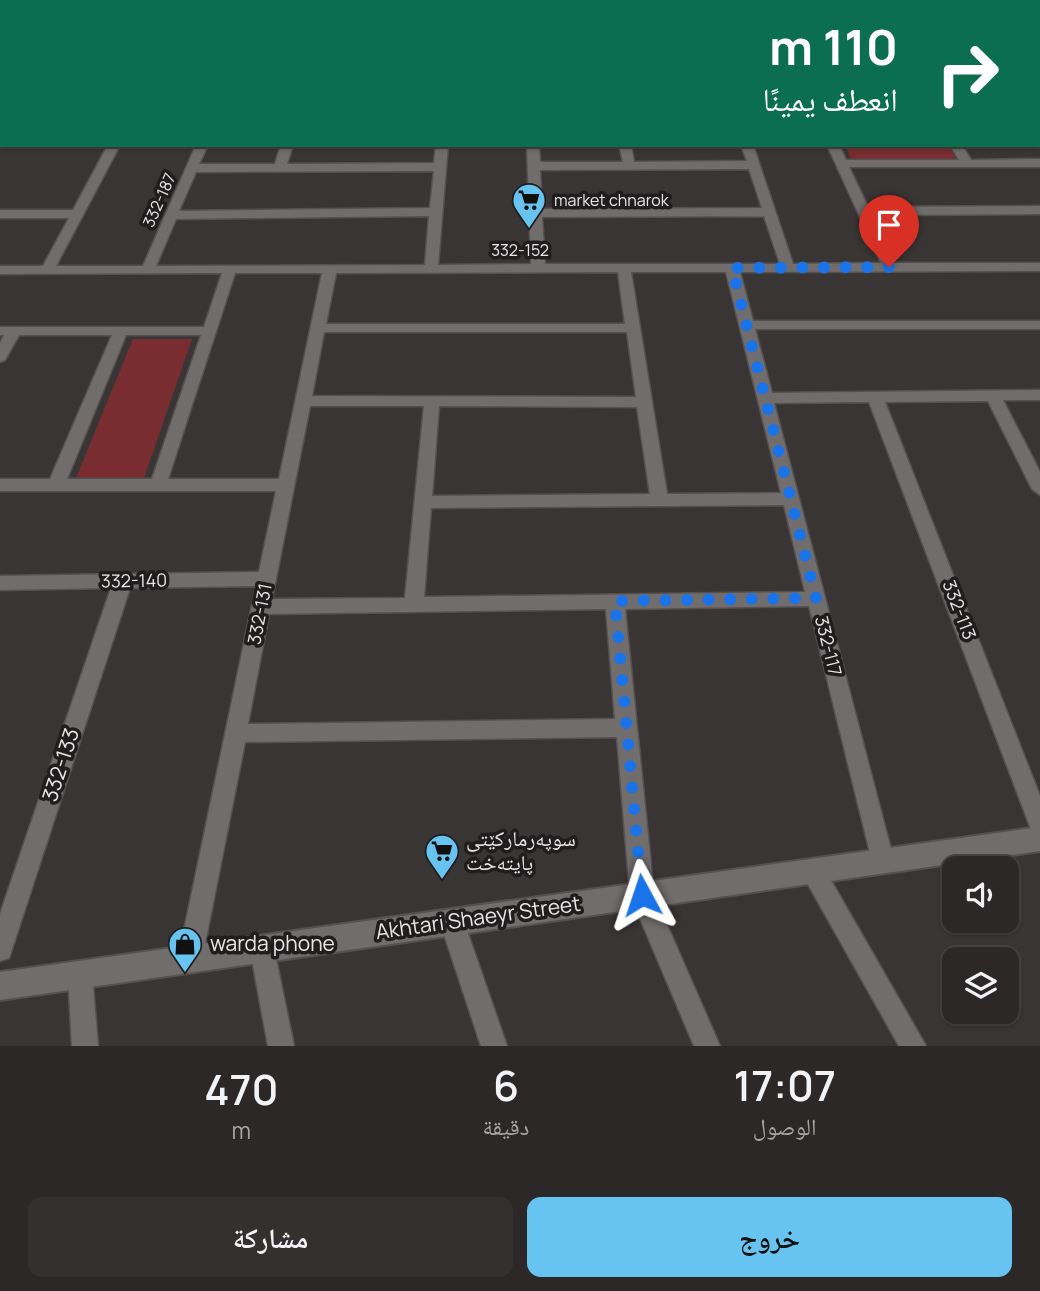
<!DOCTYPE html>
<html lang="ar">
<meta charset="utf-8">
<style>
:root{--surface:#2c2828;--page:#343030;--text:#f1f3f6;--muted:#a6a6a8;--line:#484445;--accent:#67c4f0}
body{margin:0;font-family:Manrope,"Noto Naskh Arabic",sans-serif;background:var(--page);color:var(--text);direction:rtl;height:100vh;display:flex;flex-direction:column;font-size:26px;white-space:nowrap}
*{box-sizing:border-box;margin:0}
p{font-size:23px;color:var(--muted)}
.icon{flex:none;width:38px;height:38px;fill:none;stroke:currentColor;stroke-width:2;stroke-linecap:round;stroke-linejoin:round}
.map{position:relative;height:1046px;overflow:hidden;direction:ltr}
.details{display:flex;flex-direction:column;background:var(--surface);flex:1}
.details>*{flex:none}
.guide{position:absolute;left:0px;top:0px;width:1041px;height:147px;box-shadow:0 2px 5px #0004,0 0 0 2px var(--line);direction:rtl;background:#0b6e4f;color:#fff;overflow:hidden}
.fabs{position:absolute;left:942px;top:856px;display:grid;gap:14px}
.fabs a{display:grid;place-items:center;width:77px;height:77px;border-radius:14px;background:var(--surface);box-shadow:0 2px 5px #0004,0 0 0 2px var(--line);font-size:35px}
.pin{position:absolute;display:grid;place-items:center;width:60px;height:60px;color:#fff;margin:-72px -30px;border-radius:50% 50% 50% 0;rotate:-45deg;box-shadow:0 0 7px #0007}
.pin .icon{rotate:45deg}
.me{position:absolute;width:77px;margin:-38px;rotate:355deg;stroke-linejoin:round;filter:drop-shadow(0 0 5px #0008)}
.turn{display:flex;align-items:center;gap:24px;height:147px;padding:0 28px;font-size:32px}
.turn .icon{width:91px;height:91px;stroke-width:2.5}
.turn b{display:block;font-size:49px;line-height:60px}
.eta{display:flex;justify-content:space-evenly;align-items:center;height:119px;text-align:center}
.eta b{font-size:42px;font-weight:600;line-height:49px}
.action{display:flex;gap:14px;margin-top:auto;padding:14px 28px}
.action a{flex:1;height:80px;border-radius:14px;background:var(--accent);color:#111;font-size:28px;font-weight:600;line-height:80px;text-align:center}
.action a+a{background:var(--page);color:var(--text)}
.map>svg:first-child{display:block}
.green{fill:#792d31}
.lines{fill:none;stroke-linecap:round;stroke-linejoin:round}
.minor-casing{stroke:#555150;stroke-width:3}
.tertiary-casing{stroke:#555150;stroke-width:4}
.secondary-casing{stroke:#555150;stroke-width:4}
.minor{fill:#726d6d;fill-rule:evenodd}
.tertiary{fill:#726d6d;fill-rule:evenodd}
.secondary{fill:#726d6d;fill-rule:evenodd}
.wall{fill:#7b282e}
.building{fill:#8f2f35;stroke:#642125;stroke-width:2}
.route{stroke:#1a73e8;stroke-width:12;stroke-dasharray:0 21.6}
.labels{text-anchor:middle;stroke-width:7;stroke-linejoin:round;paint-order:stroke}
.far-street-label{font-size:16px;fill:#e8e5e5;stroke:#1f1d1d}
.far-poi-label{font-size:16px;fill:#e8e5e5;stroke:#1f1d1d;text-anchor:start}
.street-label{font-size:18px;fill:#e8e5e5;stroke:#1f1d1d}
.near-street-label{font-size:21px;fill:#e8e5e5;stroke:#1f1d1d}
.near-poi-label{font-size:21px;fill:#e8e5e5;stroke:#1f1d1d;text-anchor:start}
</style>
<div class="map">
<svg width="1040" height="1046" viewBox="0 0 1040 1046">
<rect width="100%" height="100%" fill="#3a3535"/>
<g class="green">
<path d="M 845,145 L 948,145 L 957,160 L 852,161 Z"/>
<path d="M 133,339 L 192,339 L 144,478 L 76,478 Z"/>
</g>
<g class="lines">
<defs>
<g id="minor">
<rect x="287" y="0" width="10" height="2"/>
<rect x="354" y="0" width="10" height="2"/>
<path d="M 671,0 L 681,0 L 681,2 L 672,2 Z"/>
<path d="M 736,0 L 746,0 L 746,2 L 737,2 Z"/>
<path d="M 0,134 L 2,134 L 0,143 Z"/>
<path d="M 108,145 L 120,145 L 56,266 L 143,266 L 196,145 L 208,145 L 199,164 L 275,164 L 281,145 L 293,145 L 287,164 L 434,163 L 436,145 L 448,145 L 438,265 L 531,264 L 527,145 L 539,145 L 540,162 L 623,162 L 619,145 L 631,145 L 634,162 L 747,161 L 741,145 L 753,145 L 793,264 L 881,263 L 827,145 L 839,145 L 846,160 L 959,160 L 950,145 L 962,145 L 971,160 L 1040,159 L 1040,167 L 849,167 L 868,207 L 1040,206 L 1040,214 L 871,215 L 894,263 L 1040,263 L 1040,271 L 740,272 L 753,321 L 1040,321 L 1040,329 L 755,329 L 772,393 L 1040,390 L 1040,400 L 1003,400 L 1040,472 L 1040,495 L 1032,489 L 988,401 L 885,402 L 1040,796 L 1040,834 L 1032,831 L 1029,824 L 869,402 L 774,403 L 894,861 L 891,869 L 883,872 L 875,869 L 872,861 L 809,606 L 625,609 L 654,895 L 720,1046 L 694,1046 L 630,895 L 617,737 L 245,742 L 202,959 L 199,968 L 190,971 L 181,968 L 178,959 L 256,586 L 130,588 L 12,949 L 9,958 L 0,961 L 0,914 L 111,588 L 0,590 L 0,576 L 259,572 L 276,491 L 0,491 L 0,479 L 50,479 L 112,335 L 19,335 L 5,360 L 0,362 L 0,343 L 4,335 L 0,335 L 0,327 L 204,327 L 222,273 L 0,274 L 0,266 L 43,266 L 69,218 L 0,218 L 0,210 L 73,210 ZM 749,169 L 762,208 L 542,209 L 540,170 ZM 434,171 L 430,208 L 179,211 L 196,172 ZM 429,216 L 425,265 L 156,266 L 176,219 ZM 764,216 L 780,264 L 545,264 L 542,217 ZM 618,272 L 625,324 L 326,324 L 336,273 ZM 631,272 L 726,272 L 781,493 L 667,494 ZM 235,273 L 322,273 L 279,479 L 168,479 ZM 324,332 L 627,332 L 636,397 L 312,396 ZM 126,335 L 201,335 L 152,479 L 67,479 ZM 310,406 L 424,406 L 405,598 L 272,599 ZM 439,406 L 637,407 L 650,494 L 432,496 ZM 784,505 L 805,592 L 424,597 L 431,508 ZM 606,609 L 615,719 L 248,724 L 269,614 Z"/>
<path d="M 813,860 L 821,863 L 926,1046 L 899,1046 L 805,879 L 801,871 L 805,863 Z"/>
<path d="M 452,910 L 460,914 L 464,922 L 507,1046 L 481,1046 L 440,922 L 444,914 Z"/>
<path d="M 262,937 L 271,940 L 274,949 L 294,1046 L 268,1046 L 250,949 L 253,940 Z"/>
<path d="M 80,962 L 89,965 L 92,974 L 98,1046 L 72,1046 L 68,974 L 71,965 Z"/>
</g>
<g id="tertiary">
<path d="M 1005,0 L 1016,0 L 1017,2 L 1006,2 Z"/>
<path d="M 1040,827 L 1040,851 L 0,1000 L 0,972 Z"/>
</g>
<g id="secondary">
<path d="M 20,0 L 30,0 L 19,2 Z"/>
<path d="M 0,4 L 2,4 L 0,12 Z"/>
<path d="M 0,25 L 2,25 L 0,33 Z"/>
</g>
</defs>
<use href="#minor" class="minor-casing"/>
<use href="#tertiary" class="tertiary-casing"/>
<use href="#secondary" class="secondary-casing"/>
<use href="#minor" class="minor"/>
<use href="#tertiary" class="tertiary"/>
<use href="#secondary" class="secondary"/>
</g>
<g class="wall">
<path d="M 366,0 L 658,0 L 659,2 L 367,2 Z"/>
<path d="M 2,32 L 2,124 L 0,124 L 0,35 Z"/>
</g>
<g class="building">
<path d="M 393,0 L 658,0 L 659,2 L 392,2 Z"/>
<path d="M 2,32 L 2,79 L 0,81 L 0,35 Z"/>
<rect x="0" y="83" width="2" height="29"/>
</g>
<g class="lines">
<path class="route" d="M 642,895 L 615,601 L 816,598 L 732,268 L 889,267"/>
</g>
<defs>
<symbol id="supermarket-pin" viewBox="-11 -11 22 30"><path d="M0 17L-7.5 6A9.5 9.5 0 1 1 7.5 6Z" fill="#67c4f0" stroke="#1f1d1d"/><path d="M-6-5.5h2.5l.6 2H6L4.5 2H-2.5L-4.4-4H-6ZM-1.5 3.2a1.3 1.3 0 1 0 .1 0ZM3 3.2a1.3 1.3 0 1 0 .1 0Z" fill="#111"/></symbol>
<symbol id="shop-pin" viewBox="-11 -11 22 30"><path d="M0 17L-7.5 6A9.5 9.5 0 1 1 7.5 6Z" fill="#67c4f0" stroke="#1f1d1d"/><path d="M-5-2.5h2.3a2.7 3.5 0 0 1 5.4 0H5L5.5 6h-11ZM-1.5-2.5h3a1.5 2.3 0 0 0-3 0Z" fill="#111"/></symbol>
</defs>
<g fill-rule="evenodd">
<use href="#supermarket-pin" x="510" y="181" width="38" height="52"/>
<use href="#supermarket-pin" x="423" y="832" width="38" height="52"/>
<use href="#shop-pin" x="166" y="925" width="38" height="52"/>
</g>
<g class="labels">
<g class="far-street-label">
<text transform="translate(159 200) rotate(-66)" y="6">332-187</text>
<text x="520" y="256">332-152</text>
</g>
<g class="far-poi-label">
<text x="554" y="206">market chnarok</text>
</g>
<g class="street-label">
<text transform="translate(134 581) rotate(-1)" y="6">332-140</text>
<text transform="translate(959 610) rotate(69)" y="6">332-113</text>
<text transform="translate(260 614) rotate(-79)" y="6">332-131</text>
<text transform="translate(828 646) rotate(76)" y="6">332-117</text>
</g>
<g class="near-street-label">
<text transform="translate(61 765) rotate(-72)" y="7">332-133</text>
<text transform="translate(478 918) rotate(-8)" y="7">Akhtari Shaeyr Street</text>
</g>
<g class="near-poi-label">
<text x="466" y="846">سوپەرمارکێتی<tspan x="466" dy="24">پایتەخت</tspan></text>
<text x="210" y="951">warda phone</text>
</g>
</g>
</svg>
<div class="fabs">
<a><svg class="icon" aria-label="sound" viewBox="0 0 24 24"><path d="M4 9h4l5-4v14l-5-4H4zM17 9q2 3 0 6"/></svg></a>
<a><svg class="icon" aria-label="layers" viewBox="0 0 24 24"><path d="M12 4l9 5-9 5-9-5zM3 14l9 5 9-5"/></svg></a>
</div>
<div class="pin" style="left:889px;top:267px;background:#d93025"><svg class="icon" aria-label="arrive" viewBox="0 0 24 24"><path d="M6 21V4h12l-3 4 3 4H6"/></svg></div>
<svg class="me" style="left:642px;top:895px" viewBox="-20 -20 40 40"><path d="M0-17L14 15 0 8-14 15z" fill="#1a73e8" stroke="#fff" stroke-width="4"/></svg>
<div class="guide">
<div class="turn"><svg class="icon" aria-label="right" viewBox="0 0 24 24"><path d="M7 20v-9h11M14 6l5 5-5 5"/></svg><div><b>110 m</b>انعطف يمينًا</div></div>
</div>
</div>
<section class="details">
<div class="eta">
<div><b>17:07</b><p>الوصول</p></div>
<div><b>6</b><p>دقيقة</p></div>
<div><b>470</b><p>m</p></div>
</div>
<div class="action"><a>خروج</a><a>مشاركة</a></div>
</section>
